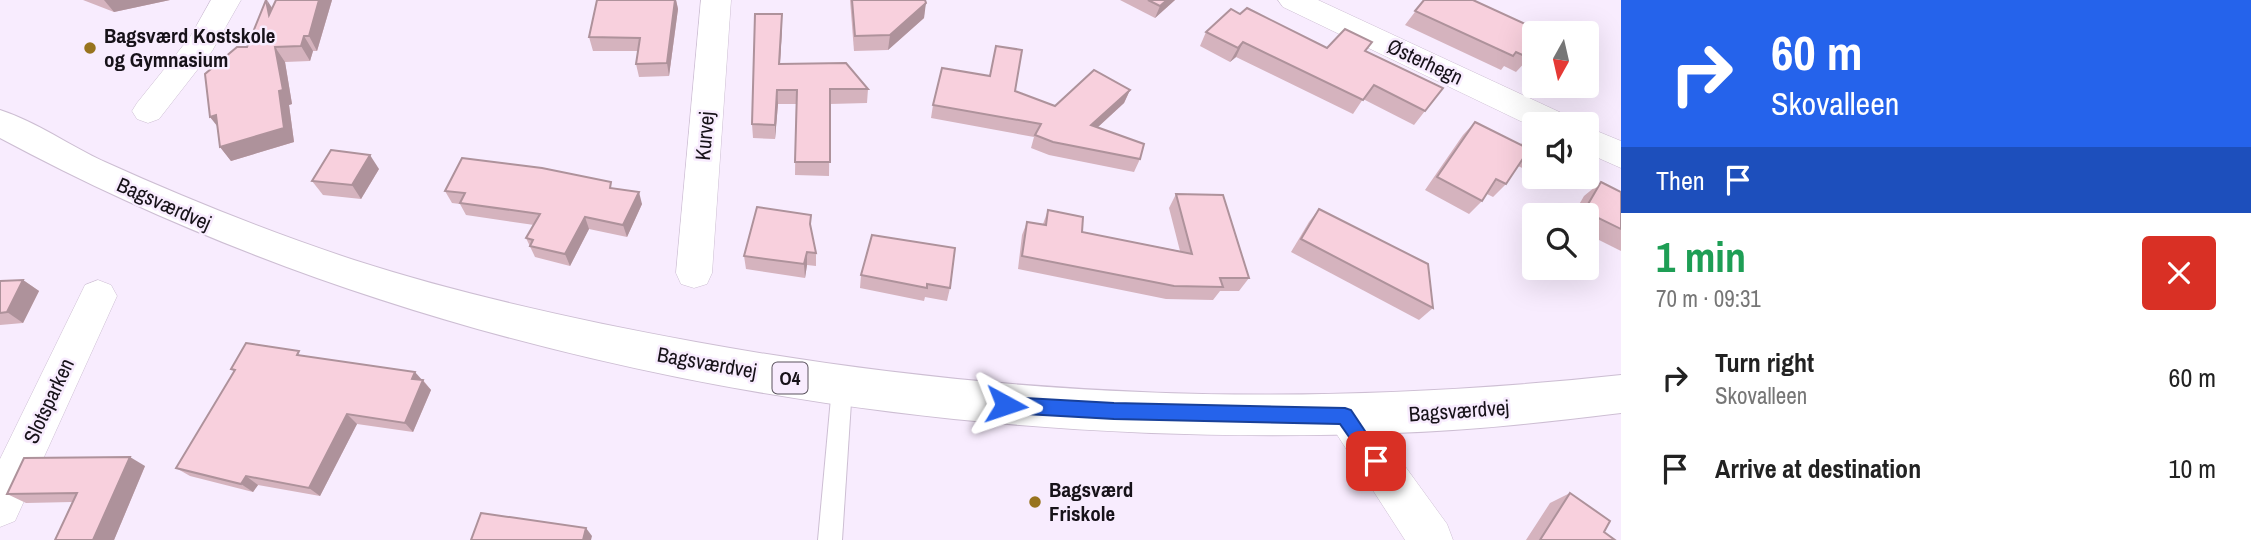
<!DOCTYPE html>
<meta charset="utf-8">
<style>
:root{--surface:#fff;--page:#f2f2f2;--text:#222;--muted:#767676}
body{margin:0;font-family:"Archivo Narrow",sans-serif;background:var(--page);color:var(--text);height:100vh;display:flex;flex-direction:column;font-size:26px;white-space:nowrap}
*{box-sizing:border-box;margin:0}
p{font-size:23px;color:var(--muted)}
.icon{flex:none;width:38px;height:38px;fill:none;stroke:currentColor;stroke-width:2;stroke-linecap:round;stroke-linejoin:round}
.map{position:relative;flex:1;overflow:hidden}
.sheet{display:flex;flex-direction:column;background:var(--surface);width:630px}
.sheet>*{flex:none}
.top-card{background:#2563eb;color:#fff;overflow:hidden}
.needle{width:46px;rotate:188deg}
.fabs{position:absolute;left:1522px;top:21px;display:grid;gap:14px}
.fabs a{display:grid;place-items:center;width:77px;height:77px;border-radius:7px;background:var(--surface);box-shadow:0 7px 28px #0002;font-size:35px}
.pin{position:absolute;display:grid;place-items:center;width:60px;height:60px;color:#fff;margin:-30px;border-radius:14px;box-shadow:0 4px 10px #0006}
.me{position:absolute;width:77px;margin:-38px;rotate:95deg;stroke-linejoin:round;filter:drop-shadow(0 0 5px #0008)}
.turn{display:flex;align-items:center;gap:24px;height:147px;padding:0 35px;font-size:32px}
.turn .icon{width:91px;height:91px;stroke-width:2.5}
.turn b{display:block;font-size:49px;line-height:60px}
.then{display:flex;align-items:center;height:66px;padding:0 35px;background:#0003;gap:14px;font-size:26px}
.round{display:grid;place-items:center;flex:none;width:74px;height:74px;border-radius:7px;background:var(--page)}
.headline{display:flex;align-items:center;justify-content:space-between;height:119px;padding:0 35px}
h1{font-size:42px;font-weight:800;line-height:52px;color:#1e9e55}
ul{padding:0;list-style:none}
li{display:flex;align-items:center;gap:21px;height:91px;padding:0 35px}
li div{flex:1}
li b{display:block;font-size:26px}
li em{font-style:normal}
main{display:flex;flex:1;min-height:0}
.map>svg:first-child{display:block}
.lines{fill:none;stroke-linecap:round;stroke-linejoin:round}
.service-casing{stroke:#cdbed3;stroke-width:2}
.minor-casing{stroke:#cdbed3;stroke-width:1}
.primary-casing{stroke:#cdbed3;stroke-width:2}
.service{fill:#fff;fill-rule:evenodd}
.minor{fill:#fff;fill-rule:evenodd}
.primary{fill:#fff;fill-rule:evenodd}
.wall{fill:#d5b3be}
.shaded-wall{fill:#ae929b}
.building{fill:#f8d0dd;stroke:#ae929b;stroke-width:2}
.route{fill:#2563eb;stroke:#184099;stroke-width:2}
.poi-dot{fill:#98731e;stroke:#f8ecfe;stroke-width:2.5}
.labels{text-anchor:middle;stroke-width:5;stroke-linejoin:round;paint-order:stroke}
.shield{fill:#f8ecfe;stroke:#5a535e;stroke-width:2}
.shield-label{font-size:19px;font-weight:bold;fill:#171219}
.poi-label{font-size:21px;font-weight:bold;fill:#171219;stroke:#f8ecfe;text-anchor:start}
.street-label{font-size:21px;fill:#171219;stroke:#f8ecfe}
</style>
<main>
<div class="map">
<svg width="1621" height="540" viewBox="0 0 1621 540">
<rect width="100%" height="100%" fill="#f8ecfe"/>
<g class="lines">
<defs>
<path id="service" d="M 842,378 L 849,380 L 852,387 L 842,540 L 818,540 L 832,387 L 835,380 Z"/>
<g id="minor">
<path d="M 211,0 L 241,0 L 212,51 L 159,119 L 148,123 L 137,119 L 132,111 L 137,103 L 190,37 Z"/>
<path d="M 701,0 L 731,0 L 712,273 L 707,284 L 694,288 L 681,284 L 676,273 Z"/>
<path d="M 1278,0 L 1318,0 L 1568,116 L 1572,124 L 1535,124 L 1535,128 L 1283,7 Z"/>
<path d="M 1587,127 L 1621,141 L 1621,168 L 1587,153 Z"/>
<path d="M 98,280 L 111,285 L 117,296 L 15,521 L 0,527 L 0,459 L 85,285 Z"/>
<path d="M 1345,397 L 1359,403 L 1447,524 L 1453,540 L 1405,540 L 1325,416 L 1331,403 Z"/>
</g>
<path id="primary" d="M 0,110 C 37,122 70,146 105,162 C 187,199 269,232 354,260 C 466,296 581,321 696,342 C 1009,399 1305,409 1621,375 L 1621,413 C 1546,422 1471,431 1395,433 C 920,451 421,364 0,138 Z"/>
</defs>
<use href="#service" class="service-casing"/>
<use href="#minor" class="minor-casing"/>
<use href="#primary" class="primary-casing"/>
<use href="#service" class="service"/>
<use href="#minor" class="minor"/>
<use href="#primary" class="primary"/>
</g>
<g class="wall">
<path d="M 83,0 L 170,0 L 114,12 Z"/>
<path d="M 276,0 L 332,0 L 317,51 L 313,51 L 310,61 L 285,62 L 292,104 L 289,105 L 294,142 L 231,161 L 220,147 L 218,126 L 210,117 L 247,47 L 272,8 Z"/>
<path d="M 597,0 L 676,0 L 678,9 L 669,76 L 639,77 L 636,64 L 638,51 L 593,51 L 589,37 Z"/>
<path d="M 850,0 L 925,0 L 924,18 L 888,50 L 854,51 Z"/>
<path d="M 1120,0 L 1175,0 L 1155,18 Z"/>
<path d="M 1424,0 L 1529,58 L 1516,72 L 1504,66 L 1501,70 L 1405,25 Z"/>
<path d="M 782,14 L 782,28 L 780,64 L 868,89 L 867,103 L 830,104 L 829,176 L 795,175 L 796,104 L 778,104 L 775,139 L 753,138 L 752,124 Z"/>
<path d="M 1240,14 L 1327,48 L 1372,42 L 1366,51 L 1443,88 L 1414,125 L 1363,99 L 1353,114 L 1236,57 L 1230,62 L 1200,46 L 1206,32 Z"/>
<path d="M 1130,90 L 1124,103 L 1098,127 L 1140,159 L 1134,172 L 1049,155 L 1031,148 L 1034,137 L 931,118 L 933,105 L 1015,91 L 1055,106 Z"/>
<path d="M 1475,122 L 1521,145 L 1523,140 L 1535,128 L 1535,174 L 1518,166 L 1506,184 L 1493,197 L 1487,194 L 1482,201 L 1469,214 L 1425,190 L 1463,135 Z"/>
<path d="M 379,169 L 361,199 L 323,195 L 312,181 Z"/>
<path d="M 1601,182 L 1621,192 L 1621,251 L 1587,234 L 1587,215 L 1573,215 L 1584,196 Z"/>
<path d="M 612,188 L 642,204 L 627,237 L 589,229 L 570,266 L 535,257 L 526,238 L 534,225 L 466,215 L 460,204 L 452,203 L 445,191 Z"/>
<path d="M 1176,194 L 1249,278 L 1239,291 L 1220,291 L 1213,300 L 1166,299 L 1018,269 L 1022,235 L 1027,222 L 1043,224 L 1048,210 L 1082,232 L 1180,251 L 1169,208 Z"/>
<path d="M 1319,209 L 1433,308 L 1419,320 L 1291,252 L 1309,222 Z"/>
<path d="M 811,230 L 816,253 L 816,266 L 807,265 L 805,278 L 746,269 L 744,256 Z"/>
<path d="M 861,275 L 950,288 L 947,301 L 925,297 L 924,301 L 860,288 Z"/>
<path d="M 23,280 L 39,291 L 23,323 L 0,325 L 0,281 Z"/>
<path d="M 304,356 L 423,380 L 431,390 L 413,432 L 357,424 L 320,496 L 258,485 L 253,492 L 190,476 L 176,468 L 234,371 L 231,369 Z"/>
<path d="M 145,466 L 114,540 L 55,540 L 72,502 L 26,503 L 7,494 Z"/>
<path d="M 1570,493 L 1604,532 L 1615,540 L 1526,540 L 1550,503 Z"/>
</g>
<g class="shaded-wall">
<path d="M 104,0 L 170,0 L 114,12 Z"/>
<path d="M 267,0 L 276,14 L 269,15 Z"/>
<path d="M 319,0 L 332,0 L 317,51 L 309,36 Z"/>
<path d="M 675,0 L 676,0 L 678,9 L 669,76 L 667,63 Z"/>
<path d="M 1167,0 L 1175,0 L 1155,18 L 1160,6 Z"/>
<path d="M 926,3 L 924,18 L 888,50 L 890,35 Z"/>
<path d="M 782,14 L 782,28 L 779,78 L 779,64 Z"/>
<path d="M 304,36 L 313,51 L 310,61 L 301,46 Z"/>
<path d="M 1243,42 L 1236,57 L 1230,62 L 1238,48 Z"/>
<path d="M 275,47 L 285,62 L 292,104 L 289,105 L 294,142 L 231,161 L 220,147 Z"/>
<path d="M 777,90 L 778,104 L 775,139 L 775,125 Z"/>
<path d="M 1130,90 L 1124,103 L 1086,138 L 1091,125 Z"/>
<path d="M 216,115 L 221,131 L 210,117 Z"/>
<path d="M 370,155 L 379,169 L 361,199 L 352,185 Z"/>
<path d="M 639,192 L 642,204 L 627,237 L 623,225 Z"/>
<path d="M 585,217 L 589,229 L 570,266 L 565,254 Z"/>
<path d="M 807,252 L 807,265 L 805,278 L 804,264 Z"/>
<path d="M 23,280 L 39,291 L 23,323 L 7,312 Z"/>
<path d="M 415,372 L 431,390 L 413,432 L 405,423 L 412,379 Z"/>
<path d="M 347,414 L 357,424 L 320,496 L 309,488 Z"/>
<path d="M 130,457 L 145,466 L 114,540 L 93,540 Z"/>
<path d="M 246,476 L 258,485 L 253,492 L 241,484 Z"/>
<path d="M 586,528 L 592,536 L 591,540 L 583,540 Z"/>
</g>
<g class="building">
<path d="M 266,0 L 269,15 L 276,0 L 319,0 L 309,36 L 304,36 L 301,46 L 275,47 L 283,90 L 279,91 L 284,128 L 220,147 L 216,115 L 210,117 L 205,74 L 237,47 L 247,47 Z"/>
<path d="M 597,0 L 675,0 L 667,63 L 636,64 L 640,38 L 589,37 Z"/>
<path d="M 852,0 L 925,0 L 926,3 L 890,35 L 855,36 Z"/>
<path d="M 1148,0 L 1167,0 L 1160,6 Z"/>
<path d="M 1424,0 L 1473,0 L 1545,33 L 1535,33 L 1535,49 L 1529,58 L 1516,52 L 1513,56 L 1415,11 Z"/>
<path d="M 1247,8 L 1327,48 L 1345,29 L 1372,42 L 1365,51 L 1443,88 L 1425,111 L 1374,85 L 1363,100 L 1243,42 L 1238,48 L 1206,32 L 1231,9 L 1240,14 Z"/>
<path d="M 755,14 L 782,14 L 779,64 L 846,63 L 868,89 L 830,89 L 830,162 L 795,162 L 797,90 L 777,90 L 775,125 L 752,124 Z"/>
<path d="M 996,46 L 1022,50 L 1015,91 L 1055,106 L 1094,70 L 1130,90 L 1091,125 L 1144,144 L 1140,159 L 1053,142 L 1035,135 L 1041,124 L 933,105 L 942,68 L 990,76 Z"/>
<path d="M 1475,122 L 1525,147 L 1535,130 L 1535,154 L 1528,151 L 1506,184 L 1496,179 L 1482,201 L 1437,177 Z"/>
<path d="M 331,150 L 370,155 L 352,185 L 312,181 Z"/>
<path d="M 462,158 L 542,168 L 611,182 L 610,188 L 639,192 L 623,225 L 585,217 L 565,254 L 530,246 L 533,240 L 526,238 L 540,214 L 460,203 L 465,193 L 445,191 Z"/>
<path d="M 1601,182 L 1621,192 L 1621,229 L 1584,211 Z"/>
<path d="M 1176,194 L 1223,195 L 1249,278 L 1220,278 L 1223,287 L 1174,286 L 1022,256 L 1027,222 L 1046,225 L 1048,210 L 1083,217 L 1082,232 L 1192,254 Z"/>
<path d="M 757,207 L 811,215 L 810,224 L 816,253 L 807,252 L 804,264 L 744,256 Z"/>
<path d="M 1319,209 L 1428,264 L 1433,308 L 1301,239 Z"/>
<path d="M 872,235 L 955,248 L 950,288 L 927,284 L 927,288 L 861,275 Z"/>
<path d="M 23,280 L 7,312 L 0,313 L 0,281 Z"/>
<path d="M 246,343 L 299,351 L 297,355 L 415,372 L 412,379 L 423,380 L 405,423 L 347,414 L 309,488 L 246,476 L 241,484 L 176,468 L 235,370 L 231,369 Z"/>
<path d="M 130,457 L 93,540 L 55,540 L 77,493 L 7,494 L 24,458 Z"/>
<path d="M 1570,493 L 1610,521 L 1604,532 L 1615,540 L 1540,540 Z"/>
<path d="M 481,513 L 586,528 L 583,540 L 471,540 Z"/>
</g>
<path class="route" d="M 1006,397 L 1114,403 L 1345,408 L 1351,410 L 1385,461 L 1382,467 L 1376,469 L 1370,467 L 1340,424 L 1114,419 L 1006,413 L 1000,410 L 997,405 L 1000,399 Z"/>
<g class="poi-dot">
<circle cx="90" cy="48" r="7"/>
<circle cx="1035" cy="502" r="7"/>
</g>
<g class="labels">
<rect class="shield" x="772.5" y="362.5" width="35" height="31" rx="5"/>
<g class="shield-label">
<text x="790" y="385">O4</text>
</g>
<g class="poi-label">
<text x="104" y="43">Bagsværd Kostskole<tspan x="104" dy="24">og Gymnasium</tspan></text>
<text x="1049" y="497">Bagsværd<tspan x="1049" dy="24">Friskole</tspan></text>
</g>
<g class="street-label">
<text transform="translate(1425 62) rotate(25)" y="7">Østerhegn</text>
<text transform="translate(705 136) rotate(-85)" y="7">Kurvej</text>
<text transform="translate(164 204) rotate(24)" y="7">Bagsværdvej</text>
<text transform="translate(707 363) rotate(10)" y="7">Bagsværdvej</text>
<text transform="translate(49 401) rotate(-65)" y="7">Slotsparken</text>
<text transform="translate(1459 411) rotate(-4)" y="7">Bagsværdvej</text>
</g>
</g>
</svg>
<div class="fabs">
<a><svg class="needle" viewBox="-14 -14 28 28"><path d="M0-13l5 13h-10z" fill="#e53935"/><path d="M0 13l5-13h-10z" fill="#767676"/></svg></a>
<a><svg class="icon" aria-label="sound" viewBox="0 0 24 24"><path d="M4 9h4l5-4v14l-5-4H4zM17 9q2 3 0 6"/></svg></a>
<a><svg class="icon" aria-label="search" viewBox="0 0 24 24"><circle cx="10" cy="10" r="6"/><path d="M15 15l6 6"/></svg></a>
</div>
<div class="pin" style="left:1376px;top:461px;background:#d93025"><svg class="icon" aria-label="arrive" viewBox="0 0 24 24"><path d="M6 21V4h12l-3 4 3 4H6"/></svg></div>
<svg class="me" style="left:1006px;top:405px" viewBox="-20 -20 40 40"><path d="M0-17L14 15 0 8-14 15z" fill="#2563eb" stroke="#fff" stroke-width="4"/></svg>
</div>
<section class="sheet">
<div class="top-card">
<div class="turn"><svg class="icon" aria-label="right" viewBox="0 0 24 24"><path d="M7 20v-9h11M14 6l5 5-5 5"/></svg><div><b>60 m</b>Skovalleen</div></div>
<div class="then">Then<svg class="icon" aria-label="arrive" viewBox="0 0 24 24"><path d="M6 21V4h12l-3 4 3 4H6"/></svg></div>
</div>
<div class="headline"><div><h1>1 min</h1><p>70 m · 09:31</p></div><a class="round" style="background:#d93025;color:#fff"><svg class="icon" aria-label="close" viewBox="0 0 24 24"><path d="M6 6l12 12M18 6L6 18"/></svg></a></div>
<ul>
<li><svg class="icon" aria-label="right" viewBox="0 0 24 24"><path d="M7 20v-9h11M14 6l5 5-5 5"/></svg><div><b>Turn right</b><p>Skovalleen</p></div><em>60 m</em></li>
<li><svg class="icon" aria-label="arrive" viewBox="0 0 24 24"><path d="M6 21V4h12l-3 4 3 4H6"/></svg><div><b>Arrive at destination</b></div><em>10 m</em></li>
</ul>
</section>
</main>
